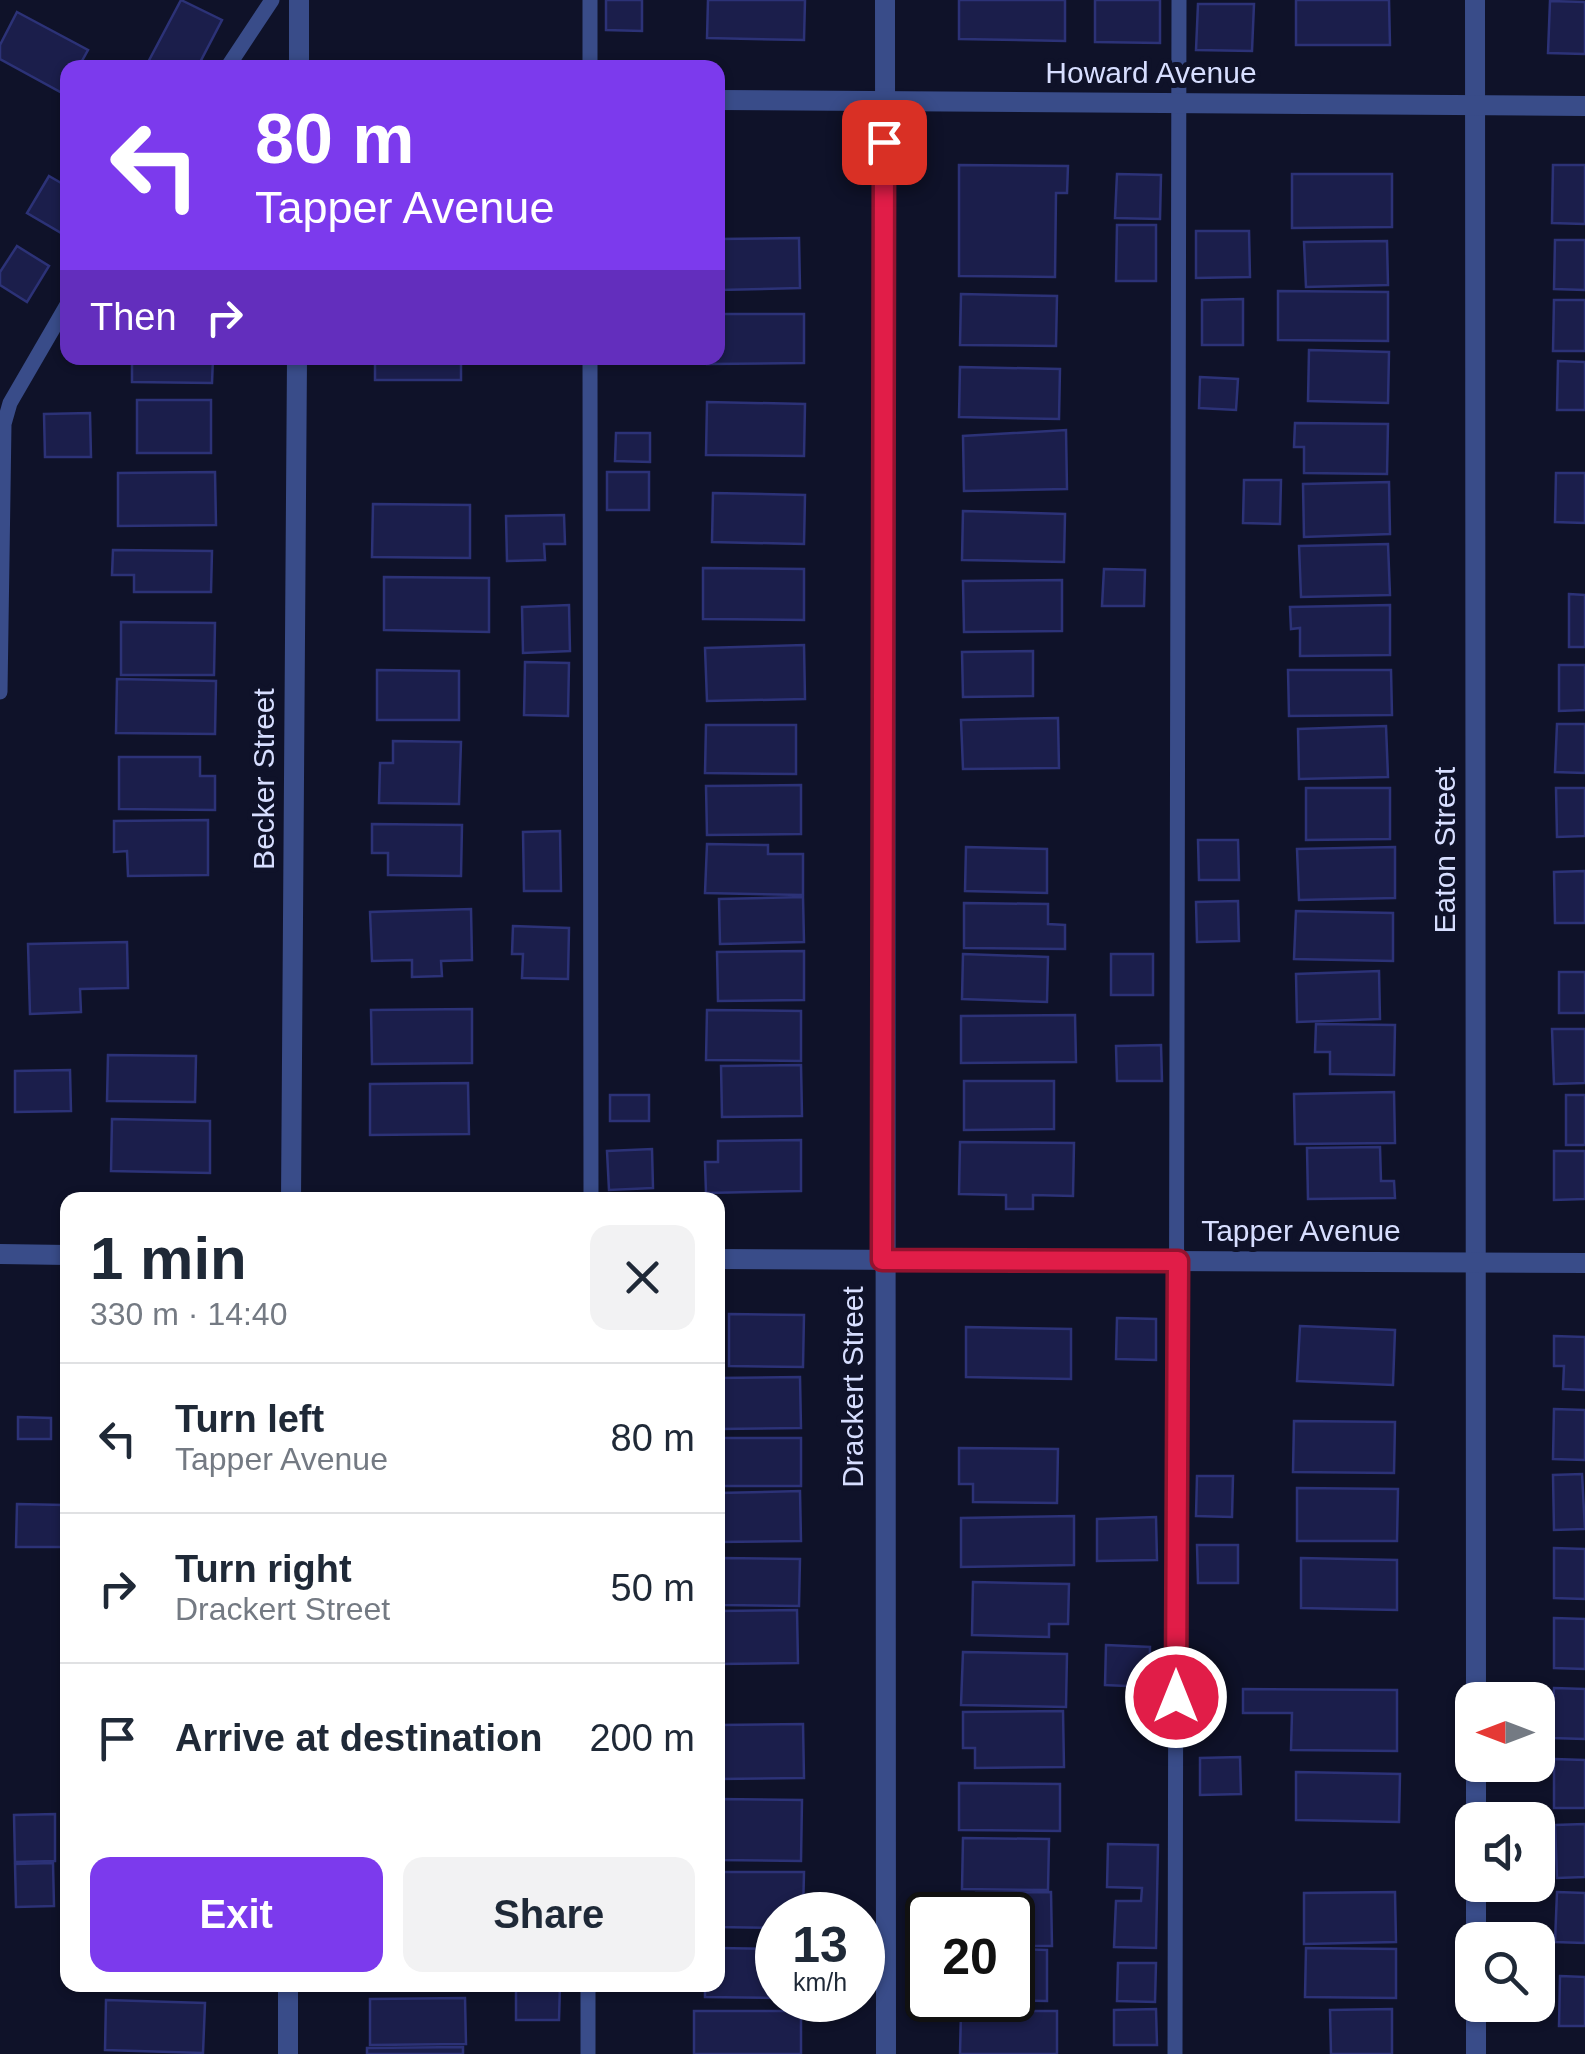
<!DOCTYPE html>
<meta charset="utf-8">
<style>
:root{--surface:#fff;--page:#f2f2f3;--text:#1f2937;--muted:#747a83;--line:#e0e1e3;--accent:#7c3aed}
body{margin:0;font-family:Arial,sans-serif;background:var(--page);color:var(--text);height:100vh;display:flex;flex-direction:column;font-size:38px;white-space:nowrap}
*{box-sizing:border-box;margin:0}
p{font-size:32px;color:var(--muted)}
.icon{flex:none;width:55px;height:55px;fill:none;stroke:currentColor;stroke-width:2;stroke-linecap:round;stroke-linejoin:round}
.map{position:relative;flex:1;overflow:hidden}
.drawer{position:absolute;left:60px;top:1192px;width:665px;height:800px;display:flex;flex-direction:column;background:var(--surface);border-radius:20px;box-shadow:0 2px 8px #0004}
.drawer>*{flex:none}
.banner{position:absolute;left:60px;top:60px;width:665px;height:305px;border-radius:20px;box-shadow:0 2px 8px #0004;background:#7c3aed;color:#fff;overflow:hidden}
.needle{width:65px;rotate:270deg}
.fabs{position:absolute;left:1455px;top:1682px;display:grid;gap:20px}
.fabs a{display:grid;place-items:center;width:100px;height:100px;border-radius:20px;background:var(--surface);box-shadow:0 2px 8px #0004;font-size:50px}
.speed{position:absolute;left:755px;top:1892px;display:flex;gap:20px;font-size:50px;font-weight:700;text-align:center}
.speed>*{display:grid;place-content:center;width:130px;height:130px;border-radius:50%;background:var(--surface);box-shadow:0 2px 8px #0004;line-height:1}
.speed small{font-size:25px;font-weight:400}
.speed .limit{border:5px solid #111;border-radius:15px;background:#fff;color:#111}
.pin{position:absolute;display:grid;place-items:center;width:85px;height:85px;color:#fff;margin:-42px;border-radius:20px;box-shadow:0 5px 15px #0006}
.me{position:absolute;width:110px;margin:-55px;rotate:0deg;stroke-linejoin:round;filter:drop-shadow(0 0 8px #0008)}
.turn{display:flex;align-items:center;gap:35px;height:210px;padding:0 30px;font-size:45px}
.turn .icon{width:130px;height:130px;stroke-width:2.5}
.turn b{display:block;font-size:70px;line-height:85px}
.then{display:flex;align-items:center;height:95px;padding:0 30px;background:#0003;gap:20px;font-size:38px}
.round{display:grid;place-items:center;flex:none;width:105px;height:105px;border-radius:20px;background:var(--page)}
.overview{display:flex;align-items:center;justify-content:space-between;height:170px;padding:0 30px}
h1{font-size:60px;font-weight:700;line-height:75px}
.primary-button{display:flex;gap:20px;margin-top:auto;padding:20px 30px}
.primary-button a{flex:1;height:115px;border-radius:20px;background:var(--accent);color:#fff;font-size:40px;font-weight:700;line-height:115px;text-align:center}
.primary-button a+a{background:var(--page);color:var(--text)}
ul{padding:0;list-style:none}
li{display:flex;align-items:center;gap:30px;height:150px;padding:0 30px;border-top:2px solid var(--line)}
li div{flex:1}
li b{display:block;font-size:38px}
li em{font-style:normal}
.map>svg:first-child{display:block}
.building{fill:#1b1e4b;stroke:#2c3277;stroke-width:2.5}
.lines{fill:none;stroke-linecap:round;stroke-linejoin:round}
.lane{stroke:#394c89;stroke-width:15}
.street{stroke:#394c89;stroke-width:20}
.route-casing{stroke:#92132f;stroke-width:25}
.route{stroke:#e11d48;stroke-width:18}
.labels{text-anchor:middle;stroke-width:10;stroke-linejoin:round;paint-order:stroke}
.street-label{font-size:30px;fill:#d7deff;stroke:#0f1229}
</style>
<div class="map">
<svg width="1585" height="2054" viewBox="0 0 1585 2054">
<rect width="100%" height="100%" fill="#0f1229"/>
<g class="building">
<path d="M 181,0 L 222,20 L 197,68 L 145,68 Z"/>
<path d="M 606,0 L 642,0 L 642,31 L 606,30 Z"/>
<path d="M 708,0 L 805,0 L 804,40 L 707,38 Z"/>
<path d="M 959,0 L 1065,0 L 1065,41 L 959,39 Z"/>
<path d="M 1095,0 L 1160,0 L 1160,43 L 1095,42 Z"/>
<path d="M 1296,0 L 1389,0 L 1390,45 L 1296,45 Z"/>
<path d="M 1550,1 L 1585,2 L 1585,54 L 1548,53 Z"/>
<path d="M 1198,4 L 1254,4 L 1252,51 L 1196,50 Z"/>
<path d="M 17,12 L 88,50 L 78,68 L 68,68 L 64,94 L 0,59 L 0,45 Z"/>
<path d="M 959,165 L 1068,166 L 1067,193 L 1056,193 L 1055,277 L 959,276 Z"/>
<path d="M 1553,165 L 1585,165 L 1585,224 L 1552,223 Z"/>
<path d="M 1117,174 L 1161,175 L 1160,219 L 1115,218 Z"/>
<path d="M 1292,174 L 1392,174 L 1392,227 L 1292,228 Z"/>
<path d="M 49,176 L 68,187 L 68,237 L 27,213 Z"/>
<path d="M 1117,225 L 1156,225 L 1156,281 L 1116,281 Z"/>
<path d="M 1196,231 L 1249,231 L 1250,277 L 1196,278 Z"/>
<path d="M 799,238 L 800,288 L 718,290 L 718,239 Z"/>
<path d="M 1555,240 L 1585,240 L 1585,290 L 1554,289 Z"/>
<path d="M 1387,241 L 1388,285 L 1306,287 L 1304,242 Z"/>
<path d="M 17,246 L 49,266 L 27,302 L 0,285 L 0,272 Z"/>
<path d="M 1278,291 L 1388,292 L 1388,341 L 1278,340 Z"/>
<path d="M 961,294 L 1057,296 L 1056,346 L 960,345 Z"/>
<path d="M 1243,299 L 1243,345 L 1202,345 L 1202,300 Z"/>
<path d="M 1554,300 L 1585,300 L 1585,351 L 1553,351 Z"/>
<path d="M 718,314 L 804,314 L 804,363 L 707,364 L 707,358 L 718,358 Z"/>
<path d="M 1309,350 L 1389,352 L 1388,403 L 1308,401 Z"/>
<path d="M 132,358 L 213,358 L 212,383 L 132,382 Z"/>
<rect x="375" y="358" width="86" height="22"/>
<path d="M 1558,361 L 1585,362 L 1585,410 L 1557,410 Z"/>
<path d="M 960,367 L 1060,369 L 1059,419 L 959,417 Z"/>
<path d="M 1200,377 L 1238,379 L 1236,410 L 1199,408 Z"/>
<rect x="137" y="400" width="74" height="53"/>
<path d="M 707,402 L 805,404 L 804,456 L 706,455 Z"/>
<path d="M 90,413 L 91,457 L 45,457 L 44,414 Z"/>
<path d="M 1295,423 L 1388,424 L 1387,474 L 1304,473 L 1304,447 L 1294,447 Z"/>
<path d="M 1066,430 L 1067,489 L 964,491 L 963,436 Z"/>
<path d="M 616,433 L 650,433 L 650,462 L 615,461 Z"/>
<path d="M 215,472 L 216,525 L 118,526 L 118,473 Z"/>
<rect x="607" y="472" width="42" height="38"/>
<path d="M 1556,473 L 1585,473 L 1585,523 L 1555,522 Z"/>
<path d="M 1244,480 L 1281,480 L 1280,524 L 1243,523 Z"/>
<path d="M 1389,482 L 1390,534 L 1304,537 L 1303,484 Z"/>
<path d="M 713,493 L 805,495 L 804,544 L 712,542 Z"/>
<path d="M 373,504 L 470,505 L 470,558 L 372,557 Z"/>
<path d="M 963,511 L 1065,514 L 1064,562 L 962,560 Z"/>
<path d="M 564,515 L 565,544 L 544,544 L 545,560 L 507,561 L 506,516 Z"/>
<path d="M 1388,544 L 1390,595 L 1301,597 L 1299,546 Z"/>
<path d="M 113,550 L 212,551 L 211,592 L 134,592 L 134,575 L 112,575 Z"/>
<path d="M 703,568 L 804,569 L 804,620 L 703,619 Z"/>
<path d="M 1104,569 L 1145,570 L 1144,606 L 1102,606 Z"/>
<path d="M 384,577 L 489,578 L 489,632 L 384,630 Z"/>
<path d="M 1062,580 L 1062,631 L 964,632 L 963,581 Z"/>
<path d="M 1569,594 L 1585,595 L 1585,647 L 1569,647 Z"/>
<path d="M 569,605 L 570,651 L 523,653 L 522,607 Z"/>
<path d="M 1390,605 L 1390,655 L 1300,656 L 1300,628 L 1291,629 L 1290,607 Z"/>
<path d="M 121,622 L 215,623 L 214,675 L 121,675 Z"/>
<path d="M 804,645 L 805,699 L 707,701 L 705,648 Z"/>
<path d="M 1033,651 L 1033,696 L 963,697 L 962,652 Z"/>
<path d="M 525,662 L 569,663 L 568,716 L 524,715 Z"/>
<path d="M 1559,665 L 1585,665 L 1585,710 L 1559,711 Z"/>
<path d="M 377,670 L 459,671 L 459,720 L 377,720 Z"/>
<path d="M 1288,670 L 1391,670 L 1392,715 L 1289,716 Z"/>
<path d="M 117,679 L 216,681 L 215,734 L 116,733 Z"/>
<path d="M 1058,718 L 1059,768 L 963,769 L 961,720 Z"/>
<path d="M 1557,724 L 1585,724 L 1585,773 L 1555,772 Z"/>
<path d="M 706,725 L 796,725 L 796,774 L 705,773 Z"/>
<path d="M 1386,726 L 1388,777 L 1299,779 L 1298,729 Z"/>
<path d="M 393,741 L 461,742 L 459,804 L 379,803 L 380,763 L 393,763 Z"/>
<path d="M 119,757 L 200,757 L 200,776 L 215,776 L 215,810 L 119,809 Z"/>
<path d="M 801,785 L 801,834 L 707,835 L 706,786 Z"/>
<path d="M 1306,788 L 1390,788 L 1390,839 L 1306,840 Z"/>
<path d="M 1556,788 L 1585,788 L 1585,836 L 1557,837 Z"/>
<path d="M 208,820 L 208,875 L 128,876 L 127,851 L 114,852 L 114,821 Z"/>
<path d="M 372,824 L 462,825 L 461,876 L 388,875 L 388,853 L 372,853 Z"/>
<path d="M 560,831 L 561,891 L 524,891 L 523,832 Z"/>
<path d="M 1198,840 L 1238,840 L 1239,880 L 1199,880 Z"/>
<path d="M 707,844 L 768,845 L 768,854 L 803,854 L 803,895 L 705,893 Z"/>
<path d="M 966,847 L 1047,849 L 1047,893 L 965,891 Z"/>
<path d="M 1395,847 L 1395,898 L 1299,900 L 1297,849 Z"/>
<path d="M 1585,871 L 1585,923 L 1555,923 L 1554,872 Z"/>
<path d="M 803,897 L 804,942 L 720,944 L 719,899 Z"/>
<path d="M 1238,901 L 1239,941 L 1197,942 L 1196,902 Z"/>
<path d="M 964,903 L 1048,904 L 1048,924 L 1065,925 L 1065,949 L 964,948 Z"/>
<path d="M 471,909 L 472,960 L 441,961 L 442,976 L 412,977 L 412,960 L 372,961 L 370,912 Z"/>
<path d="M 1296,911 L 1393,913 L 1393,961 L 1294,959 Z"/>
<path d="M 513,926 L 569,928 L 568,979 L 522,978 L 523,954 L 512,954 Z"/>
<path d="M 127,942 L 128,988 L 80,989 L 81,1012 L 30,1014 L 28,944 Z"/>
<path d="M 804,951 L 804,1000 L 718,1001 L 717,952 Z"/>
<path d="M 963,954 L 1048,957 L 1047,1002 L 962,999 Z"/>
<rect x="1111" y="954" width="42" height="41"/>
<path d="M 1379,971 L 1380,1019 L 1297,1022 L 1296,974 Z"/>
<rect x="1559" y="972" width="26" height="41"/>
<path d="M 472,1009 L 472,1063 L 372,1064 L 371,1010 Z"/>
<path d="M 707,1010 L 801,1011 L 801,1061 L 706,1060 Z"/>
<path d="M 1075,1015 L 1076,1062 L 961,1063 L 961,1016 Z"/>
<path d="M 1316,1024 L 1395,1025 L 1394,1075 L 1330,1074 L 1330,1052 L 1315,1052 Z"/>
<path d="M 1552,1029 L 1585,1029 L 1585,1083 L 1554,1084 Z"/>
<path d="M 1161,1045 L 1162,1081 L 1117,1081 L 1116,1046 Z"/>
<path d="M 108,1055 L 196,1056 L 195,1102 L 107,1101 Z"/>
<path d="M 801,1065 L 802,1116 L 722,1117 L 721,1066 Z"/>
<path d="M 70,1070 L 71,1111 L 15,1112 L 15,1071 Z"/>
<path d="M 964,1081 L 1054,1081 L 1054,1129 L 964,1130 Z"/>
<path d="M 468,1083 L 469,1134 L 370,1135 L 370,1084 Z"/>
<path d="M 1394,1092 L 1395,1143 L 1295,1144 L 1294,1094 Z"/>
<rect x="610" y="1095" width="39" height="26"/>
<rect x="1566" y="1095" width="19" height="50"/>
<path d="M 112,1119 L 210,1121 L 210,1173 L 111,1171 Z"/>
<path d="M 801,1140 L 801,1191 L 706,1193 L 705,1162 L 718,1162 L 718,1141 Z"/>
<path d="M 960,1142 L 1074,1143 L 1073,1196 L 1033,1195 L 1033,1209 L 1006,1209 L 1006,1195 L 959,1194 Z"/>
<path d="M 1380,1147 L 1381,1181 L 1394,1181 L 1395,1198 L 1308,1199 L 1307,1148 Z"/>
<path d="M 652,1149 L 653,1188 L 609,1190 L 607,1151 Z"/>
<path d="M 1554,1151 L 1585,1151 L 1585,1199 L 1554,1200 Z"/>
<path d="M 729,1314 L 804,1315 L 803,1367 L 729,1366 Z"/>
<path d="M 1117,1318 L 1156,1319 L 1156,1360 L 1116,1359 Z"/>
<path d="M 1300,1326 L 1395,1330 L 1393,1385 L 1297,1381 Z"/>
<path d="M 966,1327 L 1071,1329 L 1071,1379 L 966,1377 Z"/>
<path d="M 1554,1336 L 1585,1337 L 1585,1390 L 1563,1389 L 1564,1366 L 1554,1366 Z"/>
<path d="M 800,1377 L 801,1428 L 718,1429 L 718,1378 Z"/>
<path d="M 1554,1409 L 1585,1410 L 1585,1460 L 1553,1459 Z"/>
<path d="M 18,1417 L 51,1418 L 51,1439 L 18,1439 Z"/>
<path d="M 1294,1421 L 1395,1422 L 1394,1473 L 1293,1472 Z"/>
<rect x="718" y="1438" width="83" height="48"/>
<path d="M 959,1448 L 1058,1449 L 1057,1503 L 973,1502 L 973,1484 L 959,1484 Z"/>
<path d="M 1582,1474 L 1585,1529 L 1554,1530 L 1553,1475 Z"/>
<path d="M 1197,1476 L 1233,1476 L 1232,1517 L 1196,1516 Z"/>
<path d="M 1297,1488 L 1398,1489 L 1397,1541 L 1297,1541 Z"/>
<path d="M 800,1491 L 801,1541 L 718,1542 L 718,1493 Z"/>
<path d="M 17,1504 L 64,1505 L 63,1547 L 16,1547 Z"/>
<path d="M 1074,1516 L 1074,1565 L 961,1567 L 961,1518 Z"/>
<path d="M 1156,1517 L 1157,1560 L 1097,1561 L 1097,1519 Z"/>
<path d="M 1197,1545 L 1238,1545 L 1238,1583 L 1198,1583 Z"/>
<path d="M 1554,1548 L 1585,1549 L 1585,1599 L 1554,1598 Z"/>
<path d="M 720,1558 L 800,1559 L 799,1606 L 719,1605 Z"/>
<path d="M 1301,1558 L 1397,1560 L 1397,1610 L 1301,1608 Z"/>
<path d="M 973,1582 L 1069,1584 L 1068,1624 L 1049,1624 L 1049,1637 L 972,1635 Z"/>
<path d="M 797,1610 L 798,1663 L 718,1664 L 718,1611 Z"/>
<path d="M 1554,1618 L 1585,1619 L 1585,1669 L 1554,1668 Z"/>
<path d="M 1106,1645 L 1150,1647 L 1149,1687 L 1105,1685 Z"/>
<path d="M 963,1652 L 1067,1654 L 1066,1707 L 961,1705 Z"/>
<path d="M 1554,1688 L 1585,1689 L 1585,1739 L 1552,1738 Z"/>
<path d="M 1243,1689 L 1397,1690 L 1397,1751 L 1291,1750 L 1292,1713 L 1243,1713 Z"/>
<path d="M 1063,1711 L 1064,1767 L 975,1768 L 975,1748 L 963,1748 L 963,1712 Z"/>
<path d="M 803,1724 L 804,1778 L 718,1779 L 718,1725 Z"/>
<path d="M 1240,1757 L 1241,1794 L 1200,1795 L 1200,1758 Z"/>
<path d="M 1554,1759 L 1585,1760 L 1585,1808 L 1554,1808 Z"/>
<path d="M 1296,1772 L 1400,1774 L 1399,1822 L 1296,1820 Z"/>
<path d="M 959,1783 L 1060,1784 L 1060,1831 L 959,1830 Z"/>
<path d="M 718,1799 L 802,1800 L 801,1861 L 718,1860 Z"/>
<path d="M 55,1814 L 55,1861 L 15,1862 L 14,1815 Z"/>
<path d="M 1585,1824 L 1585,1877 L 1557,1878 L 1555,1825 Z"/>
<path d="M 963,1838 L 1049,1839 L 1048,1890 L 962,1889 Z"/>
<path d="M 1108,1844 L 1158,1845 L 1156,1948 L 1114,1947 L 1116,1901 L 1141,1901 L 1142,1888 L 1107,1887 Z"/>
<path d="M 53,1863 L 54,1906 L 16,1907 L 15,1864 Z"/>
<path d="M 718,1872 L 804,1872 L 803,1915 L 778,1915 L 778,1928 L 718,1927 Z"/>
<path d="M 1051,1892 L 1052,1946 L 1012,1946 L 1012,1915 L 962,1915 L 961,1901 L 976,1901 L 976,1893 Z"/>
<path d="M 1395,1892 L 1396,1942 L 1304,1944 L 1304,1893 Z"/>
<path d="M 1557,1892 L 1585,1893 L 1585,1943 L 1555,1942 Z"/>
<path d="M 718,1948 L 778,1949 L 778,1998 L 705,1997 L 705,1985 L 718,1985 Z"/>
<path d="M 1306,1948 L 1396,1949 L 1396,1998 L 1305,1997 Z"/>
<path d="M 1012,1949 L 1047,1950 L 1047,2001 L 980,2000 L 1012,2000 Z"/>
<path d="M 1118,1963 L 1156,1963 L 1155,2002 L 1117,2001 Z"/>
<path d="M 1560,1976 L 1585,1977 L 1585,2026 L 1559,2026 Z"/>
<path d="M 516,1985 L 560,1985 L 559,2020 L 516,2020 Z"/>
<path d="M 465,1998 L 466,2044 L 370,2045 L 370,1999 Z"/>
<path d="M 106,2000 L 205,2003 L 203,2053 L 105,2050 Z"/>
<path d="M 1156,2009 L 1157,2045 L 1114,2045 L 1114,2010 Z"/>
<path d="M 1392,2009 L 1392,2054 L 1331,2054 L 1330,2010 Z"/>
<rect x="694" y="2011" width="107" height="43"/>
<path d="M 961,2011 L 1057,2011 L 1057,2054 L 960,2054 Z"/>
<path d="M 463,2047 L 463,2054 L 367,2054 L 367,2048 Z"/>
</g>
<g class="lines">
<g class="lane">
<path d="M 227,68 L 272,0"/>
<path d="M 590,68 L 590,0"/>
<path d="M 590,358 L 591,1200"/>
<path d="M 0,692 L 4,424 L 10,403 L 68,303"/>
<path d="M 588,2054 L 588,1985"/>
<path d="M 1175,2054 L 1179,0"/>
</g>
<g class="street">
<path d="M 299,0 L 299,68"/>
<path d="M 885,0 L 886,2054"/>
<path d="M 1475,0 L 1476,1700"/>
<path d="M 718,100 L 1585,106"/>
<path d="M 291,1200 L 297,358"/>
<path d="M 0,1254 L 68,1255"/>
<path d="M 718,1259 L 1585,1263"/>
<path d="M 1476,1765 L 1476,1820"/>
<path d="M 1476,1885 L 1476,1940"/>
<path d="M 1476,2005 L 1476,2054"/>
<path d="M 288,2054 L 288,1985"/>
</g>
</g>
<g class="lines">
<defs>
<path id="route" d="M 884,142 L 882,1260 L 1178,1261 L 1176,1697"/>
</defs>
<use href="#route" class="route-casing"/>
<use href="#route" class="route"/>
</g>
<g class="labels">
<g class="street-label">
<text x="1151" y="83">Howard Avenue</text>
<text transform="translate(264 779) rotate(-90)" y="10">Becker Street</text>
<text transform="translate(1445 850) rotate(-90)" y="10">Eaton Street</text>
<text x="1301" y="1241">Tapper Avenue</text>
<text transform="translate(853 1387) rotate(-90)" y="10">Drackert Street</text>
</g>
</g>
</svg>
<div class="fabs">
<a><svg class="needle" viewBox="-14 -14 28 28"><path d="M0-13l5 13h-10z" fill="#e53935"/><path d="M0 13l5-13h-10z" fill="#747a83"/></svg></a>
<a><svg class="icon" aria-label="sound" viewBox="0 0 24 24"><path d="M4 9h4l5-4v14l-5-4H4zM17 9q2 3 0 6"/></svg></a>
<a><svg class="icon" aria-label="search" viewBox="0 0 24 24"><circle cx="10" cy="10" r="6"/><path d="M15 15l6 6"/></svg></a>
</div>
<div class="speed"><div>13<small>km/h</small></div><div class="limit">20</div></div>
<div class="pin" style="left:884px;top:142px;background:#d93025"><svg class="icon" aria-label="arrive" viewBox="0 0 24 24"><path d="M6 21V4h12l-3 4 3 4H6"/></svg></div>
<svg class="me" style="left:1176px;top:1697px" viewBox="-20 -20 40 40"><circle r="17" fill="#e11d48" stroke="#fff" stroke-width="3"/><path d="M0-11L8 9 0 5-8 9z" fill="#fff"/></svg>
<div class="banner">
<div class="turn"><svg class="icon" aria-label="left" viewBox="0 0 24 24"><path d="M17 20v-9H6M10 6l-5 5 5 5"/></svg><div><b>80 m</b>Tapper Avenue</div></div>
<div class="then">Then<svg class="icon" aria-label="right" viewBox="0 0 24 24"><path d="M7 20v-9h11M14 6l5 5-5 5"/></svg></div>
</div>
<section class="drawer">
<div class="overview"><div><h1>1 min</h1><p>330 m · 14:40</p></div><a class="round"><svg class="icon" aria-label="close" viewBox="0 0 24 24"><path d="M6 6l12 12M18 6L6 18"/></svg></a></div>
<ul>
<li><svg class="icon" aria-label="left" viewBox="0 0 24 24"><path d="M17 20v-9H6M10 6l-5 5 5 5"/></svg><div><b>Turn left</b><p>Tapper Avenue</p></div><em>80 m</em></li>
<li><svg class="icon" aria-label="right" viewBox="0 0 24 24"><path d="M7 20v-9h11M14 6l5 5-5 5"/></svg><div><b>Turn right</b><p>Drackert Street</p></div><em>50 m</em></li>
<li><svg class="icon" aria-label="arrive" viewBox="0 0 24 24"><path d="M6 21V4h12l-3 4 3 4H6"/></svg><div><b>Arrive at destination</b></div><em>200 m</em></li>
</ul>
<div class="primary-button"><a>Exit</a><a>Share</a></div>
</section>
</div>
